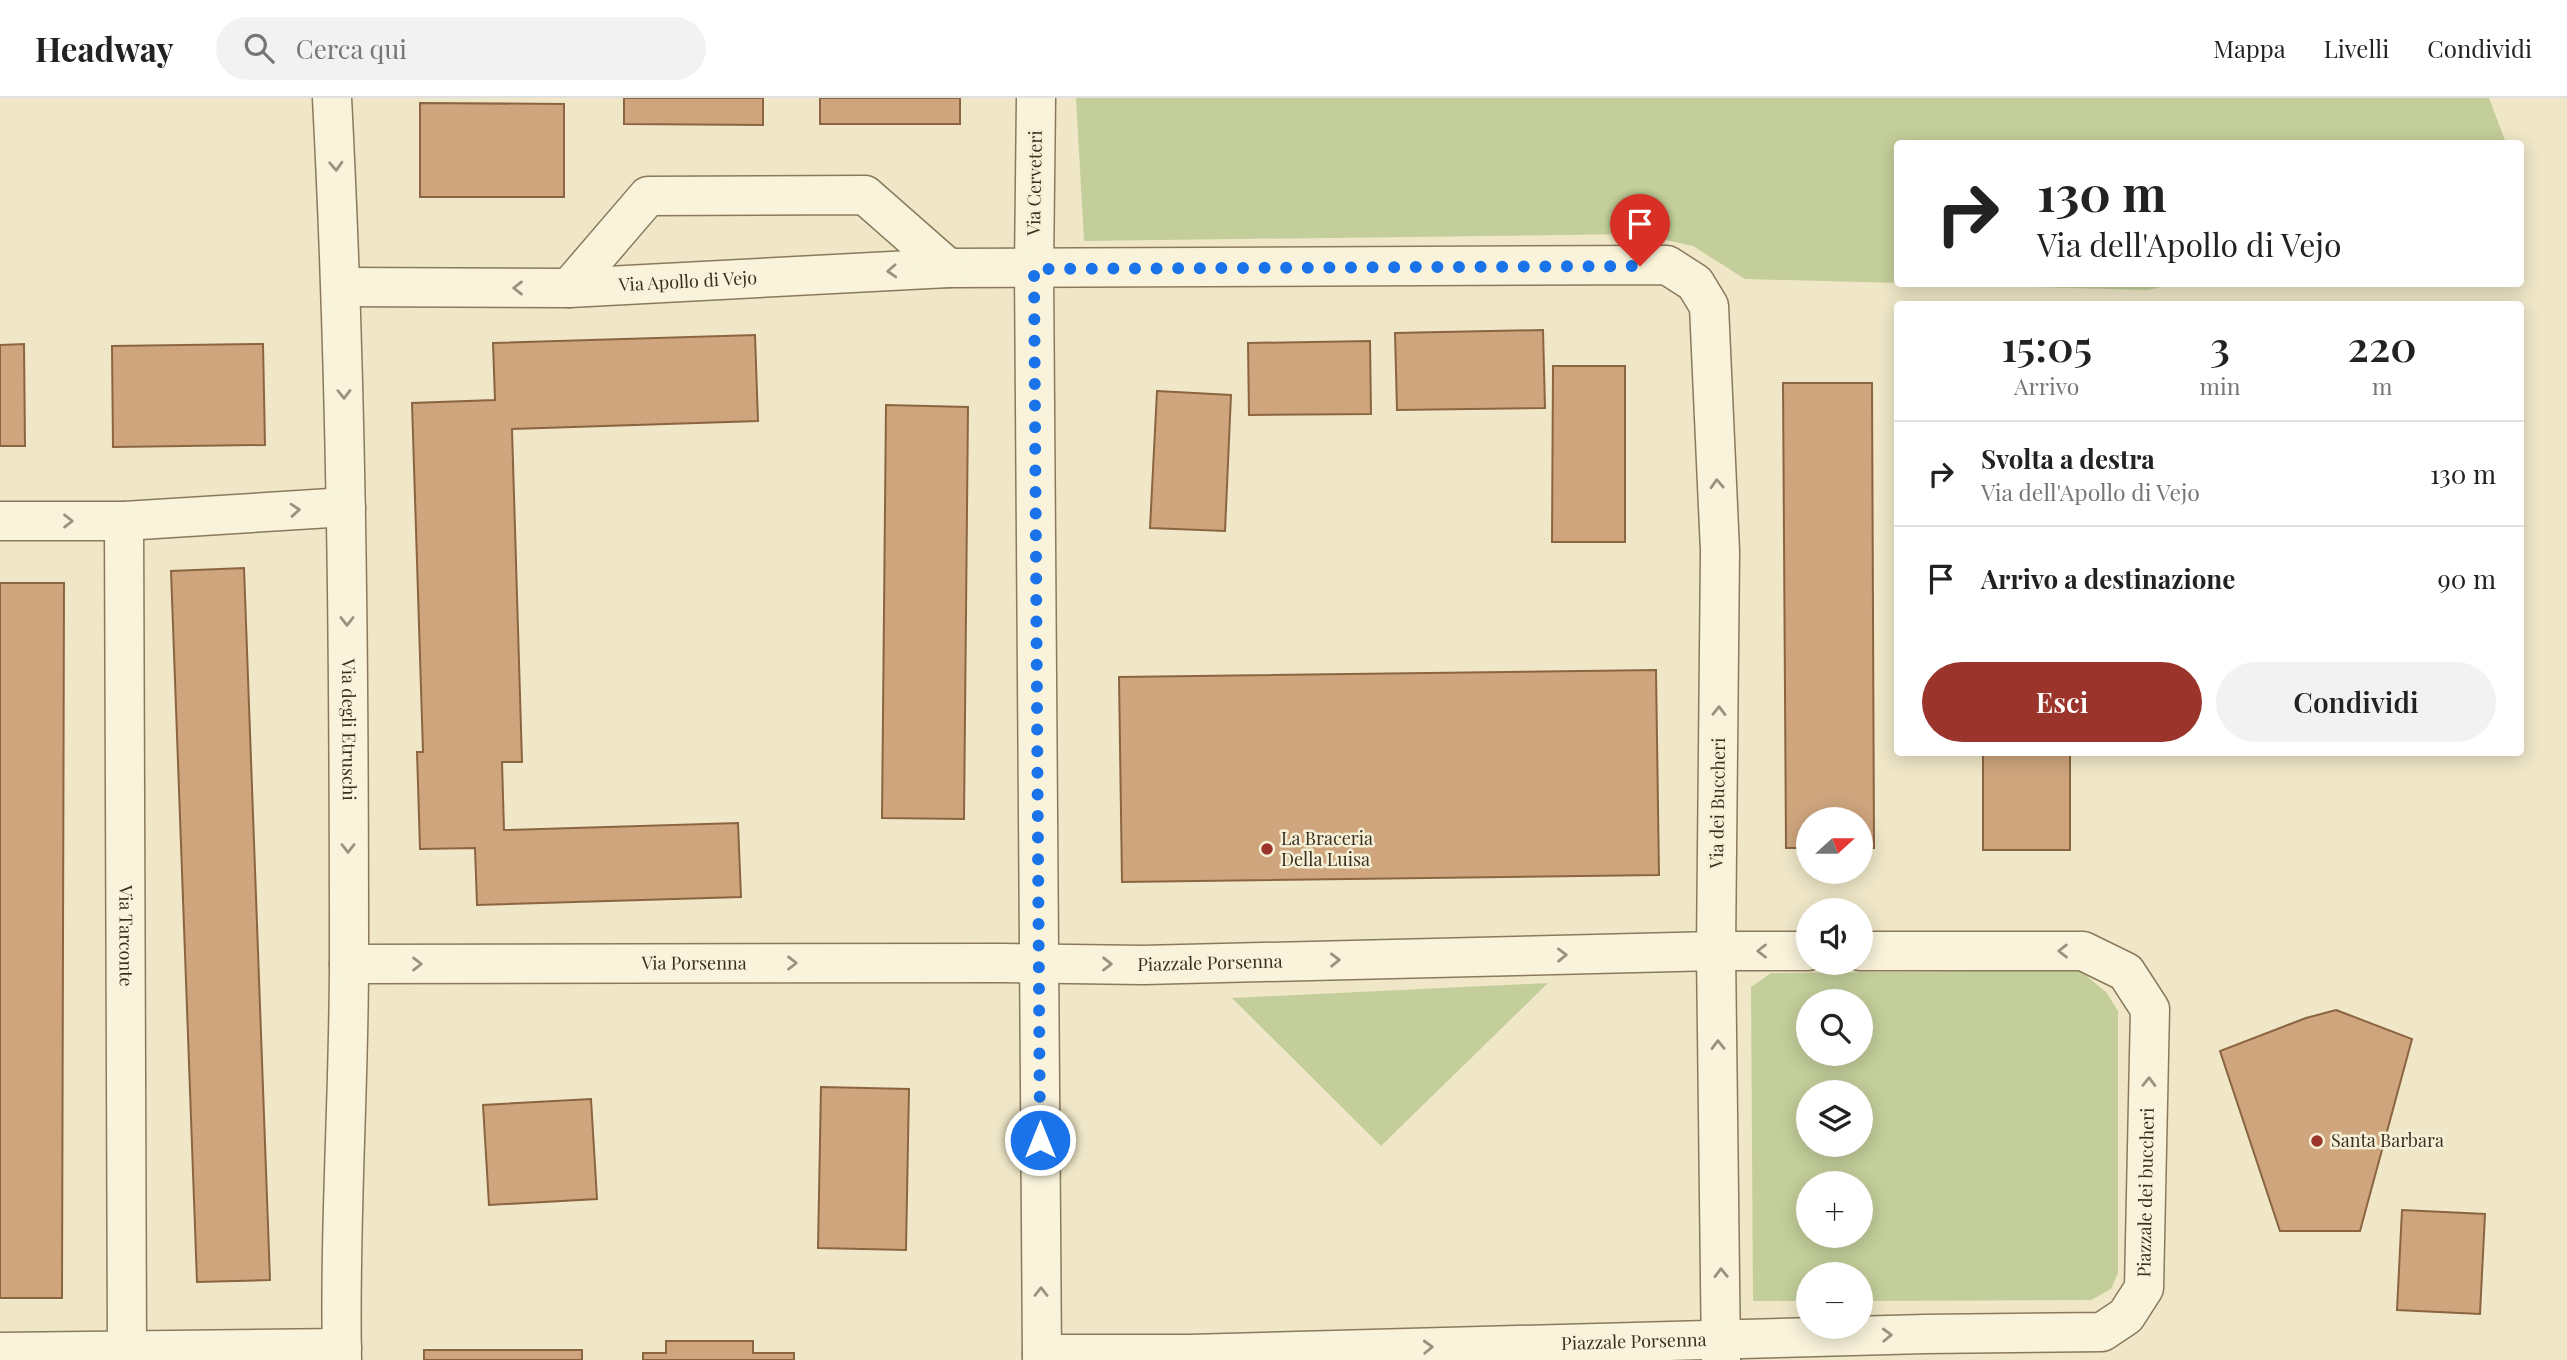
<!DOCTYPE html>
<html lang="it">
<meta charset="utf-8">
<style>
:root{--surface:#fff;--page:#f2f2f2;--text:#222;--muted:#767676;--line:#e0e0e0;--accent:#9b342b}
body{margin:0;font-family:"Playfair Display",serif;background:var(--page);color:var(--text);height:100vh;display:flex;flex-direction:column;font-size:26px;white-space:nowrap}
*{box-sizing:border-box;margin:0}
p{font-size:23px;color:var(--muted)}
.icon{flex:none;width:38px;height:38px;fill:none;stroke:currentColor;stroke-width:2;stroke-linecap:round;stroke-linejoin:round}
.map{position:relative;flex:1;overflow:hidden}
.sheet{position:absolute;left:1894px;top:203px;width:630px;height:455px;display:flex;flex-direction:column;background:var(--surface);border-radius:7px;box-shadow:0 4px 18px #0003}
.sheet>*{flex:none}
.hud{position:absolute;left:1894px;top:42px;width:630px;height:147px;border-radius:7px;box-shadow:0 4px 18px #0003;background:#fff;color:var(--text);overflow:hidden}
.needle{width:46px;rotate:69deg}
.buttons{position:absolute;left:1796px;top:709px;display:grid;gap:14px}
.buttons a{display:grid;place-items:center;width:77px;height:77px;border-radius:50%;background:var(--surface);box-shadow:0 4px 18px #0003;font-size:35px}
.pin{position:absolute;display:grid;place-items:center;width:60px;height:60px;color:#fff;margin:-72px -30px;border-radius:50% 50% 50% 0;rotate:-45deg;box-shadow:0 0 7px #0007}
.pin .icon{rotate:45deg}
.me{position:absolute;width:77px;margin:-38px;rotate:0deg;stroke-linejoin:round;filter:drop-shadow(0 0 5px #0008)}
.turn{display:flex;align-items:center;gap:24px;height:147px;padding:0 28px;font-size:32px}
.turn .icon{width:91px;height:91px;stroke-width:2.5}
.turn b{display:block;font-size:49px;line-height:60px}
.eta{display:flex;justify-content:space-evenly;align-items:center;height:119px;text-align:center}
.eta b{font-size:42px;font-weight:600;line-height:49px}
.cta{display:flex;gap:14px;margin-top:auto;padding:14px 28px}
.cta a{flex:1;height:80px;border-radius:42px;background:var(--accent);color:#fff;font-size:28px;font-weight:600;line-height:80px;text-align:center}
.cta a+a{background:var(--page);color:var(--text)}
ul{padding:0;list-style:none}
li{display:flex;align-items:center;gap:21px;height:105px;padding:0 28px;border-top:2px solid var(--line)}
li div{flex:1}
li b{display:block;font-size:26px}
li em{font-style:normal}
header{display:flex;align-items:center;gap:42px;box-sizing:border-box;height:98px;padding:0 35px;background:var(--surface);border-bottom:2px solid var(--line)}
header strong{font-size:33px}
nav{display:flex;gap:38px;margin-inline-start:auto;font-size:24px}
.search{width:490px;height:63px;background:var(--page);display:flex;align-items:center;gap:18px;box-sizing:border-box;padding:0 24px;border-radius:38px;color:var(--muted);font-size:26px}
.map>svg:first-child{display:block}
.green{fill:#c3ce9a;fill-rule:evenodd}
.building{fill:#cea57d;stroke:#8b6541;stroke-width:2}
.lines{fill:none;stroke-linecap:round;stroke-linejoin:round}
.minor-casing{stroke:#8b795c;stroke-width:41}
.minor{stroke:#f9f3db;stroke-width:38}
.oneway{stroke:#9a917e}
.route{stroke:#1a73e8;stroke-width:12;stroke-dasharray:0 21.6}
.poi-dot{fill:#9b342b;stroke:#f6f0d7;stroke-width:2.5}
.labels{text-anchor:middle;stroke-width:5;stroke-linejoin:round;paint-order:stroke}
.street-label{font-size:18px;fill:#3b2f20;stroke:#f6f0d7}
.poi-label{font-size:18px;fill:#3b2f20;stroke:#f6f0d7;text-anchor:start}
</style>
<header>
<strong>Headway</strong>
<div class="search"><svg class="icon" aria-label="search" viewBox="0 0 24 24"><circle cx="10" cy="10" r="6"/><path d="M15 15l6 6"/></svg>Cerca qui</div>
<nav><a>Mappa</a><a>Livelli</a><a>Condividi</a></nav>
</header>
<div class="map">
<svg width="2567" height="1262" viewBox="0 0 2567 1262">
<rect width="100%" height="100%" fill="#efe7c7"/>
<g class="green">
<path d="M 1076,0 L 2489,0 L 2506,45 L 1897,46 L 1897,185 L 1745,181 L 1693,148 L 1638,136 L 1084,143 Z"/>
<path d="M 1915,186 L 2173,186 L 2148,192 Z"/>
<path d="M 2079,872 L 2106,894 L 2118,913 L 2118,1175 L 2111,1191 L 2091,1202 L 1860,1203 L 1860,1176 L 1808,1176 L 1808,1203 L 1753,1203 L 1751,889 L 1771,875 ZM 1808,903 L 1860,903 L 1860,956 L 1808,956 ZM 1808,994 L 1860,994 L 1860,1046 L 1808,1046 ZM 1808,1085 L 1860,1085 L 1860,1138 L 1808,1138 Z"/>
<path d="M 1548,885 L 1381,1048 L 1232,900 Z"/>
</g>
<g class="building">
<path d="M 624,0 L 763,0 L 763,27 L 624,26 Z"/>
<rect x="820" y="0" width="140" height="26"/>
<path d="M 420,5 L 564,6 L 564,99 L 420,99 Z"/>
<path d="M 1543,232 L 1545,310 L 1397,312 L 1395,235 Z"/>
<path d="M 755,237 L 758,323 L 512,331 L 522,664 L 502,664 L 504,732 L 738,725 L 741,799 L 477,807 L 475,750 L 420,751 L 417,654 L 423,654 L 412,305 L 495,302 L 493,245 Z"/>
<path d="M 1370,243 L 1371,316 L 1249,317 L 1248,245 Z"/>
<path d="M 24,246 L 25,348 L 0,348 L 0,247 Z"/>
<path d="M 263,246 L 265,347 L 113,349 L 112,248 Z"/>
<path d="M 1553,268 L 1625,268 L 1625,444 L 1552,444 Z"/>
<path d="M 1783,285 L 1872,285 L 1874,750 L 1860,750 L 1860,721 L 1808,721 L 1808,750 L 1786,750 Z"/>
<path d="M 1157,293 L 1231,297 L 1225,433 L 1150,430 Z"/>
<path d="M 886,307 L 968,309 L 964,721 L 882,720 Z"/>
<path d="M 244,470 L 270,1182 L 197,1184 L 171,473 Z"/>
<path d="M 0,485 L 64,485 L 62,1200 L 0,1200 Z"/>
<path d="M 1656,572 L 1659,777 L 1122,784 L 1119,579 Z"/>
<rect x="1983" y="654" width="87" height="98"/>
<path d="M 2336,912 L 2412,941 L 2360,1133 L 2280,1133 L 2220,953 L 2306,920 Z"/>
<path d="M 821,989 L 909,991 L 906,1152 L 818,1150 Z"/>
<path d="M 591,1001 L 597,1101 L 489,1107 L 483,1007 Z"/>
<path d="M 2402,1112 L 2485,1116 L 2480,1216 L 2397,1212 Z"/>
<path d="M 666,1243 L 753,1243 L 753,1255 L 794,1255 L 794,1262 L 643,1262 L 643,1255 L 666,1255 Z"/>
<rect x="424" y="1252" width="158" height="10"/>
</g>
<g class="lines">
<defs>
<g id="minor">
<path id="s1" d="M 332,0 C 347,287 349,575 349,862 C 349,996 339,1129 342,1262"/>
<path d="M 1036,0 L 1034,171 L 1042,1262"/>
<path id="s2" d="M 342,189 L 569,190 L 948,170 L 1667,167 L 1695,185 L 1709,208 L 1720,453 L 1716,853 L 1721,1262"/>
<path d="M 569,190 L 648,98 L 865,97 L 948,170"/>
<path d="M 0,423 L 124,423 L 346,409"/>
<path id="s3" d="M 124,423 L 127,1252"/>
<path id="s4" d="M 349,866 L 1002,865 L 1143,867 L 1716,853 L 1808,853"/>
<path d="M 0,1254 L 342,1250"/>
<path id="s5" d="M 1042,1256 L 1190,1256 L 1925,1236 L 2102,1234 L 2126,1218 L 2144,1190 L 2150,911 L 2126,874 L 2083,853 L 1860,853"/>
</g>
</defs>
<use href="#minor" class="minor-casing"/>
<use href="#minor" class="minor"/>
</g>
<defs><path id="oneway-chevron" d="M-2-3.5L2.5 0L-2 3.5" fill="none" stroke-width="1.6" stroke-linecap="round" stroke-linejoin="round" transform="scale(1.75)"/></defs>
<g class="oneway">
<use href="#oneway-chevron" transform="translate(336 68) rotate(87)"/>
<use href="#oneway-chevron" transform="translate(892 173) rotate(177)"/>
<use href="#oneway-chevron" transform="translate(518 190) rotate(-180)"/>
<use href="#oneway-chevron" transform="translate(344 296) rotate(89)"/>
<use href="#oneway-chevron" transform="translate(1717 386) rotate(-93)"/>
<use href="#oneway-chevron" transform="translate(295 412) rotate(-4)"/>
<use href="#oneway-chevron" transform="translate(68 423)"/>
<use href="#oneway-chevron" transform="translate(347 523) rotate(90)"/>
<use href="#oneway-chevron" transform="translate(1719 613) rotate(-89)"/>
<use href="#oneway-chevron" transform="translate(348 750) rotate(90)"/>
<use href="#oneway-chevron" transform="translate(1762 853) rotate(180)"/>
<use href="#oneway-chevron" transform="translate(2063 853) rotate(180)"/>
<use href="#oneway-chevron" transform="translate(1562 857) rotate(-1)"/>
<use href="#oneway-chevron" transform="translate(1335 862) rotate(-1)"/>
<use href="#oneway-chevron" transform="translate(792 865)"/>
<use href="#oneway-chevron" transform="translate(417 866)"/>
<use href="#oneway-chevron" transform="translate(1107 866) rotate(1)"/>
<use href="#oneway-chevron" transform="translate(1718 947) rotate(-91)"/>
<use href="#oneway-chevron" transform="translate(2149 984) rotate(-89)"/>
<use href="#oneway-chevron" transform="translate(1721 1175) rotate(-91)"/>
<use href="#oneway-chevron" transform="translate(1041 1194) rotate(-90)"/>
<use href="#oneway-chevron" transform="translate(1887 1237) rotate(-2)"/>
<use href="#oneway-chevron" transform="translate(1428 1249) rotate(-2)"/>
</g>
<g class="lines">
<path class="route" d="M 1040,1042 L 1034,171 L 1640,168"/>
</g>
<g class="poi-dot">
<circle cx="1267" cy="751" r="7"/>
<circle cx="2317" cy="1043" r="7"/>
</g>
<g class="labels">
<g class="street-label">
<text transform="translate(1035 85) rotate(-89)" y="6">Via Cerveteri</text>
<text dy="6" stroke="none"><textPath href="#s2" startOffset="346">Via Apollo di Vejo</textPath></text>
<text dy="6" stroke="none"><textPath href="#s1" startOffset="632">Via degli Etruschi</textPath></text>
<text transform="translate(1718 705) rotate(-89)" y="6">Via dei Buccheri</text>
<text dy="6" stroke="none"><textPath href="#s3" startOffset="415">Via Tarconte</textPath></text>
<text dy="6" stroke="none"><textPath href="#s4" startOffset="345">Via Porsenna</textPath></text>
<text dy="6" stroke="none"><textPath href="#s4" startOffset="861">Piazzale Porsenna</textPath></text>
<text dy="6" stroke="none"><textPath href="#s5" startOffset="1218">Piazzale dei buccheri</textPath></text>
<text dy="6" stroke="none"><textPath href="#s5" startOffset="592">Piazzale Porsenna</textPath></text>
</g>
<g class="poi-label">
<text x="1281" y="747">La Braceria<tspan x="1281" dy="21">Della Luisa</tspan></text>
<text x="2331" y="1049">Santa Barbara</text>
</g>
</g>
</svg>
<div class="buttons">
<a><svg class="needle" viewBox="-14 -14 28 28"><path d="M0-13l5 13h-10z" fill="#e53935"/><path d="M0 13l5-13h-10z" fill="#767676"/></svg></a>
<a><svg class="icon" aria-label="sound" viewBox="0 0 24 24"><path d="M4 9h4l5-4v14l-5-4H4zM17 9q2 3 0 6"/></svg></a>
<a><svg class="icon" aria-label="search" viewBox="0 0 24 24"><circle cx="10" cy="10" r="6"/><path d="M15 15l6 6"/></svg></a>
<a><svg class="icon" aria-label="layers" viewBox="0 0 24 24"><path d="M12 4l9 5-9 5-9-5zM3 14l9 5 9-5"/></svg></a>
<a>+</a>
<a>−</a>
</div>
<div class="pin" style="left:1640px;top:168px;background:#d93025"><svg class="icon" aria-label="arrive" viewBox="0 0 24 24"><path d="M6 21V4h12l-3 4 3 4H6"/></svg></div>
<svg class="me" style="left:1040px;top:1042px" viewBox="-20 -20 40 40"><circle r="17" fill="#1a73e8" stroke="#fff" stroke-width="3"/><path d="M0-11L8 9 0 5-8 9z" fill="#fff"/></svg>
<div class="hud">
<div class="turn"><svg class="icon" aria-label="right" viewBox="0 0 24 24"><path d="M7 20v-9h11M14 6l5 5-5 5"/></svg><div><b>130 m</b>Via dell'Apollo di Vejo</div></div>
</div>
<section class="sheet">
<div class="eta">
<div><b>15:05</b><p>Arrivo</p></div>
<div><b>3</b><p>min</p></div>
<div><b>220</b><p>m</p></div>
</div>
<ul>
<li><svg class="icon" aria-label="right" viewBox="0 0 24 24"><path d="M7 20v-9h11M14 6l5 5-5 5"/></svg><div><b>Svolta a destra</b><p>Via dell'Apollo di Vejo</p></div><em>130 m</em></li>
<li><svg class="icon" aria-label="arrive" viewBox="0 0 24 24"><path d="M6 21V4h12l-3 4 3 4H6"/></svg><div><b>Arrivo a destinazione</b></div><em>90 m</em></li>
</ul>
<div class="cta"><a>Esci</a><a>Condividi</a></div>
</section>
</div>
